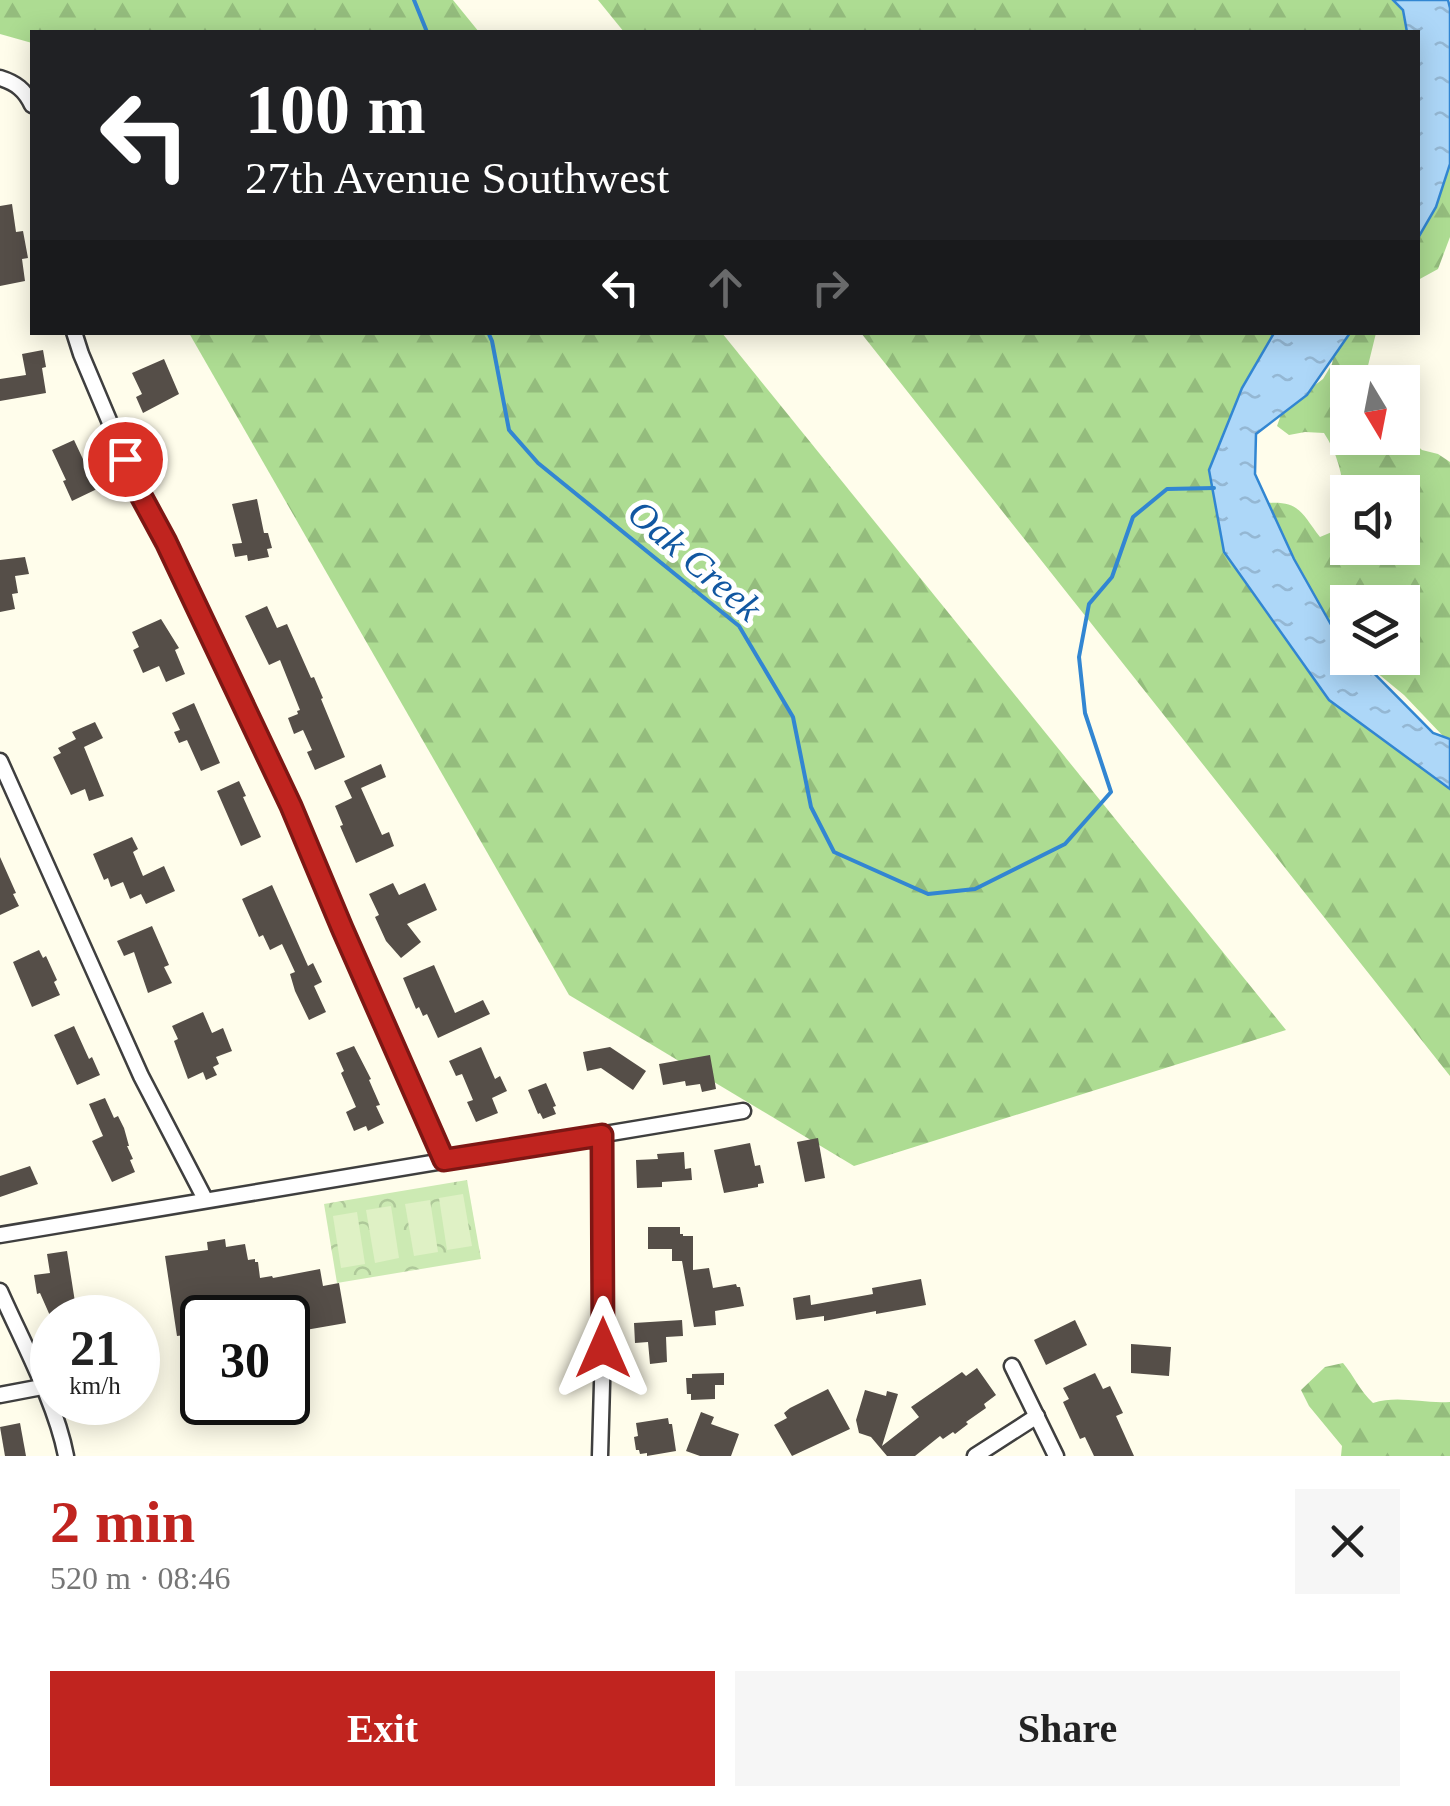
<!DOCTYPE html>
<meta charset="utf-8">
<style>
:root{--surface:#fff;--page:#f6f6f6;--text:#222;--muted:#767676;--accent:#c0241f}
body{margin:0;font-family:"Times New Roman",serif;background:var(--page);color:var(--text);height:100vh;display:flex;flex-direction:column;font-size:38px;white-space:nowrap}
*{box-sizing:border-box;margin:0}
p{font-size:32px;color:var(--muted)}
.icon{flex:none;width:55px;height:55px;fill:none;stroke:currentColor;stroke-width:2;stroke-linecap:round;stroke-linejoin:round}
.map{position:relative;height:1456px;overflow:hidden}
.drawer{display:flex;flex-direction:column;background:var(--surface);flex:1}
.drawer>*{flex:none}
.hud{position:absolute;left:30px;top:30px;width:1390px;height:305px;border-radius:0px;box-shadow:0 5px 25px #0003;background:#202124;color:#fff;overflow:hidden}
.needle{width:65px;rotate:170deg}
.buttons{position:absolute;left:1330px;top:365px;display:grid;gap:20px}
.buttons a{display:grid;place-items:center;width:90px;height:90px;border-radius:0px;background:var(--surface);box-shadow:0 5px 25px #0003;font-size:50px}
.speed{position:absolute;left:30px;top:1295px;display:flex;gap:20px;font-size:50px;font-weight:700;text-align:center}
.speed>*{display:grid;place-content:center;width:130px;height:130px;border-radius:50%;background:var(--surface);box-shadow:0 5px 25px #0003;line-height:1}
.speed small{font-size:25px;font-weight:400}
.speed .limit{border:5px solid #111;border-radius:15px;background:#fff;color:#111}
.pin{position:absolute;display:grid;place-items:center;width:85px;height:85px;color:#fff;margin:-42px;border:5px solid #fff;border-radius:50%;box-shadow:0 2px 10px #0007}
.me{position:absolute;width:110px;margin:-55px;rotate:0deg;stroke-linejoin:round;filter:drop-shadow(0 0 8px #0008)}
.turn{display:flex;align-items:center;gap:35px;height:210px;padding:0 50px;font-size:45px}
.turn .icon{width:130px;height:130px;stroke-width:2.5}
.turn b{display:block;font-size:70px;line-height:85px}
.lanes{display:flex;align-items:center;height:95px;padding:0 50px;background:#0003;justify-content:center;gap:50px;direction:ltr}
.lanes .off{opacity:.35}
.round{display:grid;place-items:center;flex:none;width:105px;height:105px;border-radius:0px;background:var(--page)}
.head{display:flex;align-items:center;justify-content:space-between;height:170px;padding:0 50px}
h1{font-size:60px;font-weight:700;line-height:75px;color:var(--accent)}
.button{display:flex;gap:20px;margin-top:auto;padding:20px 50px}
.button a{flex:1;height:115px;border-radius:0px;background:var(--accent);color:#fff;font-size:40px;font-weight:700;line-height:115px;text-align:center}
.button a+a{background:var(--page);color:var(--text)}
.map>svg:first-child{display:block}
.forest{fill:url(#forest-firs);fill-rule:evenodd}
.park{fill:url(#park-crowns)}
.pitch{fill:#dff1c5}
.water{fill:url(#water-ripples);stroke:#3286d2;stroke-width:2.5}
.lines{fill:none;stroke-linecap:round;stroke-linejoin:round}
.stream{stroke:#3286d2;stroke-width:4}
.building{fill:#554e48}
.street-casing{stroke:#3f3f3f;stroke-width:19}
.street{stroke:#fff;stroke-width:14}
.route-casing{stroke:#7d1714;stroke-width:25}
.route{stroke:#c0241f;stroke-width:18}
.labels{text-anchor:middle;stroke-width:10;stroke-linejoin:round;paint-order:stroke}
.water-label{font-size:38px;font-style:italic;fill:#1157a1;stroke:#fff}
</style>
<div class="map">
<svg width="1450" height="1456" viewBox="0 0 1450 1456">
<defs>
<pattern id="forest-firs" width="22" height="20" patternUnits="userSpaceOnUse" patternTransform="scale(2.5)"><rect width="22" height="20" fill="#addc92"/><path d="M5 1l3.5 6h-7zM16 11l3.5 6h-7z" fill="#94bc7d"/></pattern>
<pattern id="park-crowns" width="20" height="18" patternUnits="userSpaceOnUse" patternTransform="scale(2.5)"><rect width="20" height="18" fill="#cceab3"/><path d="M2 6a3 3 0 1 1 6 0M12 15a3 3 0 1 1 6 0" fill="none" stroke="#aec899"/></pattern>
<pattern id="water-ripples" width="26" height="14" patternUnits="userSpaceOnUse" patternTransform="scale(2.5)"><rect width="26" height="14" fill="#add7f8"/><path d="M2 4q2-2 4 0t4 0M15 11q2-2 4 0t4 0" fill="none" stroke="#94b7d3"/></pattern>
</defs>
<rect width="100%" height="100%" fill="#fffdeb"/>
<g class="forest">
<path d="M 0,0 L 453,0 L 479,32 L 32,32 L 32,43 L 0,34 Z"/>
<path d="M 598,0 L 1393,0 L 1403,10 L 1407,32 L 624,32 Z"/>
<path d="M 1450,164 L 1450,237 L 1438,269 L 1418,280 L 1418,237 L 1436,207 Z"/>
<path d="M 189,333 L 722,333 L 1286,1030 L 854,1166 L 569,995 Z"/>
<path d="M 861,333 L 1274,333 L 1242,388 L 1209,470 L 1329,700 L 1450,789 L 1450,1076 Z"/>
<path d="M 1338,333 L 1376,333 L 1364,382 L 1348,382 L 1348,438 L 1402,438 L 1403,433 L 1422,450 L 1438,454 L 1450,462 L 1450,738 L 1443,736 L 1404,695 L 1359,658 L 1402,658 L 1402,602 L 1348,602 L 1347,647 L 1312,611 L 1268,503 C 1300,501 1302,514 1320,537 L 1339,529 C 1349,498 1342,460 1324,433 L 1305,432 L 1289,435 L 1277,426 L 1283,409 L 1323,379 L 1332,364 ZM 1348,492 L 1402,492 L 1402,548 L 1348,548 Z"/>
<path d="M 1343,1363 C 1354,1376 1360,1391 1373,1403 C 1399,1395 1423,1404 1450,1402 L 1450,1456 L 1341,1456 L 1342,1446 L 1309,1406 L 1301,1390 L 1325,1367 Z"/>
</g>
<path class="park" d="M 467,1180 L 481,1259 L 337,1283 L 324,1204 Z"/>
<g class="pitch">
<path d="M 463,1194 L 472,1246 L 447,1250 L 439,1198 Z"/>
<path d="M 430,1200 L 438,1252 L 414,1256 L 405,1204 Z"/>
<path d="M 391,1206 L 399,1258 L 375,1263 L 366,1210 Z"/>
<path d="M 357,1212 L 365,1264 L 341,1268 L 333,1216 Z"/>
</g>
<g class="water">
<path d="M 1393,0 L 1448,0 L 1450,8 L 1450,164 L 1436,207 L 1418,238 L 1418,32 L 1407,32 L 1403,10 Z"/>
<path d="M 1274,333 L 1350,333 L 1307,395 L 1256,434 L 1255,474 L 1294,559 L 1338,637 L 1347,646 L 1348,658 L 1359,658 L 1433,733 L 1450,739 L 1450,789 L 1329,700 L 1224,552 L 1209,470 L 1242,388 Z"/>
</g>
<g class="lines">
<g class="stream">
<path d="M 414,0 L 427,32"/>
<path d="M 488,332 L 492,341 L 509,430 L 538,463 L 739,626 L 793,717 L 811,807 L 834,852 L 928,894 L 975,889 L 1065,844 L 1111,792 L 1085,713 L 1079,657 L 1089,604 L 1112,577 L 1133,517 L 1167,489 L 1214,488"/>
</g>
</g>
<g class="building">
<path d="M 12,204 L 16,232 L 23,231 L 28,258 L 22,259 L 25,281 L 0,286 L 0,206 Z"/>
<path d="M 43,350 L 46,367 L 42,368 L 46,393 L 0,401 L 0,379 L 26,375 L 22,354 Z"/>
<path d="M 164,359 L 179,394 L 143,413 L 136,397 L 142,394 L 132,373 Z"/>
<path d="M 74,440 L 97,489 L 72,501 L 63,481 L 66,480 L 52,450 Z"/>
<path d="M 257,499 L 264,533 L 268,533 L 272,548 L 267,549 L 269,557 L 248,561 L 247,555 L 235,557 L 232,544 L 242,543 L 232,504 Z"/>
<path d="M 25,557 L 29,574 L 15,576 L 18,593 L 12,594 L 15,609 L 0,612 L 0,560 Z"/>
<path d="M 267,606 L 277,628 L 287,624 L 311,678 L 314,677 L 323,698 L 321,699 L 345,757 L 315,770 L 307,752 L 312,750 L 303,730 L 294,734 L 288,718 L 298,714 L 297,711 L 300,710 L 280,660 L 269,665 L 245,616 Z"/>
<path d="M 161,619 L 179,648 L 175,650 L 185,674 L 166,682 L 159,666 L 143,673 L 133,650 L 139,647 L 132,632 Z"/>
<path d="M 194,703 L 220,763 L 201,771 L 187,740 L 179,743 L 174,732 L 180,730 L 172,713 Z"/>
<path d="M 95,722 L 103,738 L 84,747 L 104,796 L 89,801 L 85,789 L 71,795 L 53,757 L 61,753 L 58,748 L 76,739 L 72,732 Z"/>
<path d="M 381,764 L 386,777 L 361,788 L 382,835 L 389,832 L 394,846 L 356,863 L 340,826 L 343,825 L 335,806 L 352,798 L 344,781 Z"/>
<path d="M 239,781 L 246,796 L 243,797 L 261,837 L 241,846 L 217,791 Z"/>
<path d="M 132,837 L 138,849 L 133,852 L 143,876 L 164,866 L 175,891 L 146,904 L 141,894 L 130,899 L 123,882 L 111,887 L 108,878 L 104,880 L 93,854 Z"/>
<path d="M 0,857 L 16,893 L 13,894 L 19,906 L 0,915 Z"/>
<path d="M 393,883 L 399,895 L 425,883 L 437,910 L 407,924 L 421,942 L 401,958 L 386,941 L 375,917 L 379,915 L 369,894 Z"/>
<path d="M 272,885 L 308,966 L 313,963 L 322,982 L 314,986 L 326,1012 L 309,1020 L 295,991 L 290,974 L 295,972 L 282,944 L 270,950 L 263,935 L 259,937 L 242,899 Z"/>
<path d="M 152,926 L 169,965 L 164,967 L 172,983 L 148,993 L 134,952 L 124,956 L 117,941 Z"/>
<path d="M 39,950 L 43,958 L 46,956 L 57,980 L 54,982 L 60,995 L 32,1007 L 13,962 Z"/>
<path d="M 434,965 L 455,1013 L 483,1000 L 490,1014 L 438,1038 L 427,1014 L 423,1016 L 419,1007 L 416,1009 L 403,978 Z"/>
<path d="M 203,1012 L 212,1033 L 223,1028 L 232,1051 L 216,1057 L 219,1064 L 213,1067 L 217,1075 L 206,1080 L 203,1072 L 188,1079 L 174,1041 L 178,1039 L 172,1026 Z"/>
<path d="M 74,1026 L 89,1059 L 92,1057 L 100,1075 L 77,1085 L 54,1035 Z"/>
<path d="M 354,1046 L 371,1079 L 369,1080 L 380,1105 L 376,1106 L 384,1123 L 368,1131 L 366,1126 L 354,1131 L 346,1112 L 356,1107 L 341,1073 L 344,1071 L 336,1053 Z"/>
<path d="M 481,1047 L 495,1079 L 500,1076 L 507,1091 L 492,1098 L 498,1113 L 476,1122 L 467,1102 L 473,1100 L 462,1074 L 456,1076 L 449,1061 Z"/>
<path d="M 610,1047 L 646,1071 L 633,1090 L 601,1068 L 587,1071 L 583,1052 Z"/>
<path d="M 710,1055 L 716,1089 L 702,1092 L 700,1084 L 686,1086 L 685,1081 L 663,1085 L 659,1064 Z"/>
<path d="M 546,1083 L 556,1106 L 553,1107 L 556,1114 L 543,1119 L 540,1113 L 538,1114 L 528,1090 Z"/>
<path d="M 105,1098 L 114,1118 L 118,1116 L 124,1128 L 129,1146 L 127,1146 L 133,1159 L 130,1160 L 135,1172 L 112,1182 L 92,1141 L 103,1136 L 89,1104 Z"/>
<path d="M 818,1138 L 825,1178 L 805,1182 L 797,1142 Z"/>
<path d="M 750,1143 L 755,1166 L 760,1165 L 764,1183 L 758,1184 L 758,1187 L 724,1193 L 714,1150 Z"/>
<path d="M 684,1152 L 685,1169 L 691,1168 L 692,1180 L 662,1182 L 662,1187 L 637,1188 L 636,1160 L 658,1159 L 657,1154 Z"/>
<path d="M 30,1166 L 38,1184 L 0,1197 L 0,1176 Z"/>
<path d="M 648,1227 L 680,1227 L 680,1234 L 683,1234 L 683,1236 L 693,1236 L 693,1270 L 709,1268 L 713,1288 L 736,1284 L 737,1287 L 740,1287 L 744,1306 L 715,1311 L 716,1325 L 694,1327 L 682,1261 L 672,1261 L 672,1249 L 648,1249 Z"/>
<path d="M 225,1239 L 226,1247 L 245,1244 L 248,1260 L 255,1259 L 255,1262 L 258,1262 L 260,1278 L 272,1276 L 273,1278 L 320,1269 L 323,1286 L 339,1283 L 346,1323 L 288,1333 L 288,1318 L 202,1318 L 202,1333 L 177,1336 L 165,1256 L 208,1250 L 207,1242 Z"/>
<path d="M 67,1251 L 75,1302 L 79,1300 L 87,1318 L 51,1318 L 40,1293 L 37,1294 L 34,1275 L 50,1273 L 47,1254 Z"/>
<path d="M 921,1279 L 926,1305 L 876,1314 L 876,1311 L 824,1321 L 824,1316 L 796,1320 L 793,1298 L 810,1295 L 811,1305 L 873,1294 L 872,1288 Z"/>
<path d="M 682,1320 L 683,1336 L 666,1337 L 667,1362 L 650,1364 L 648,1342 L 635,1343 L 634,1323 Z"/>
<path d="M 1075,1320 L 1087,1345 L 1046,1365 L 1034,1340 Z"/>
<path d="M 1131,1344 L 1171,1347 L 1169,1376 L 1131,1373 Z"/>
<path d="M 977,1368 L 996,1395 L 984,1404 L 986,1408 L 966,1422 L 968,1424 L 955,1434 L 953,1432 L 943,1439 L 940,1436 L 915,1456 L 887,1456 L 871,1437 L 859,1433 L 856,1420 L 865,1390 L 886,1396 L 887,1391 L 898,1394 L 882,1446 L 919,1417 L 911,1407 L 962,1372 L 966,1376 Z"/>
<path d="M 724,1373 L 724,1385 L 715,1385 L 715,1399 L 691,1400 L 691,1394 L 687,1394 L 686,1378 L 692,1378 L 692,1374 Z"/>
<path d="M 1095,1373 L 1103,1389 L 1110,1386 L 1123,1413 L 1116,1416 L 1134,1456 L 1094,1456 L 1085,1437 L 1080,1439 L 1063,1402 L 1069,1399 L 1063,1388 Z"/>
<path d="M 828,1389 L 850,1429 L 792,1456 L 774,1425 L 787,1418 L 784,1413 L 790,1408 Z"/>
<path d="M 701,1412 L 714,1417 L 711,1424 L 739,1434 L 731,1456 L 700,1456 L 686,1451 Z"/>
<path d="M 668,1418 L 669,1424 L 672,1424 L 676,1451 L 647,1456 L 647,1453 L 640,1454 L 639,1450 L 636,1450 L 634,1437 L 638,1436 L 636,1423 Z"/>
<path d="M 20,1423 L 26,1456 L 5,1456 L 0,1427 Z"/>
</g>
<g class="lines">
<defs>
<g id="street">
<path d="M 0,78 C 16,83 25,90 32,105"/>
<path d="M 74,332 L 81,354 L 140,494 L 166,542 L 291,806 L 342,929 L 443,1160"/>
<path d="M 0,761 L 141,1076 L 205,1199"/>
<path d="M 0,1235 L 743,1111"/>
<path d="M 0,1291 C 22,1341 56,1403 66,1456"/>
<path d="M 1012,1366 L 1056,1456"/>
<path d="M 0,1395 L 42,1387"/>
<path d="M 600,1456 L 603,1348 L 602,1135"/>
<path d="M 975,1456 L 1037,1416"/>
</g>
</defs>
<use href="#street" class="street-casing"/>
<use href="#street" class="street"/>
</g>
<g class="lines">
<defs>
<path id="route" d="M 125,459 L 140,494 L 166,542 L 291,806 L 342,928 L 444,1160 L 602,1135 L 603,1348"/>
</defs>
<use href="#route" class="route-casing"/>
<use href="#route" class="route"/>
</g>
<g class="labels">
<g class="water-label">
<text transform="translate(695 560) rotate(41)" y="13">Oak Creek</text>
</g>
</g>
</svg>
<div class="buttons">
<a><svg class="needle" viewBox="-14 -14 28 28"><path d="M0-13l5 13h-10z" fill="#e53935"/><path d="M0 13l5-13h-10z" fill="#767676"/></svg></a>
<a><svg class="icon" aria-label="sound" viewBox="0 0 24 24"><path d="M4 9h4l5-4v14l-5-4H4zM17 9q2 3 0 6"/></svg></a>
<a><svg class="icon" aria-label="layers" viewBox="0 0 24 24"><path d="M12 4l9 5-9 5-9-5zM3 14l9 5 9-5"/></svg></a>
</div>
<div class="speed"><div>21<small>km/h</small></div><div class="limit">30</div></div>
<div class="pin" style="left:125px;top:459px;background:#d93025"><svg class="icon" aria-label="arrive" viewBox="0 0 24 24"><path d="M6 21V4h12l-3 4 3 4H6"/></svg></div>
<svg class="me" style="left:603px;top:1348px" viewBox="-20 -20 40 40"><path d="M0-17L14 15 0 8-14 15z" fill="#c0241f" stroke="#fff" stroke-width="4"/></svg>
<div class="hud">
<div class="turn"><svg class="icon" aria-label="left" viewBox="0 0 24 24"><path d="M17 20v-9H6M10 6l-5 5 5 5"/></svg><div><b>100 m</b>27th Avenue Southwest</div></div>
<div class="lanes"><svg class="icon" aria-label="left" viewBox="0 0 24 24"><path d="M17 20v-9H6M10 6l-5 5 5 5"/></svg><svg class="icon off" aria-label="ahead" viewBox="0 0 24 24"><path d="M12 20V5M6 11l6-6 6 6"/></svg><svg class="icon off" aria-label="right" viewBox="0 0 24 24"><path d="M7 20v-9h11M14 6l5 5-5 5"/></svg></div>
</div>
</div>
<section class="drawer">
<div class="head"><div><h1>2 min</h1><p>520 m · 08:46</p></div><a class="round"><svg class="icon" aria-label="close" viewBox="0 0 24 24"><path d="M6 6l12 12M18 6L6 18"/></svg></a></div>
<div class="button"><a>Exit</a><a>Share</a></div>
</section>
